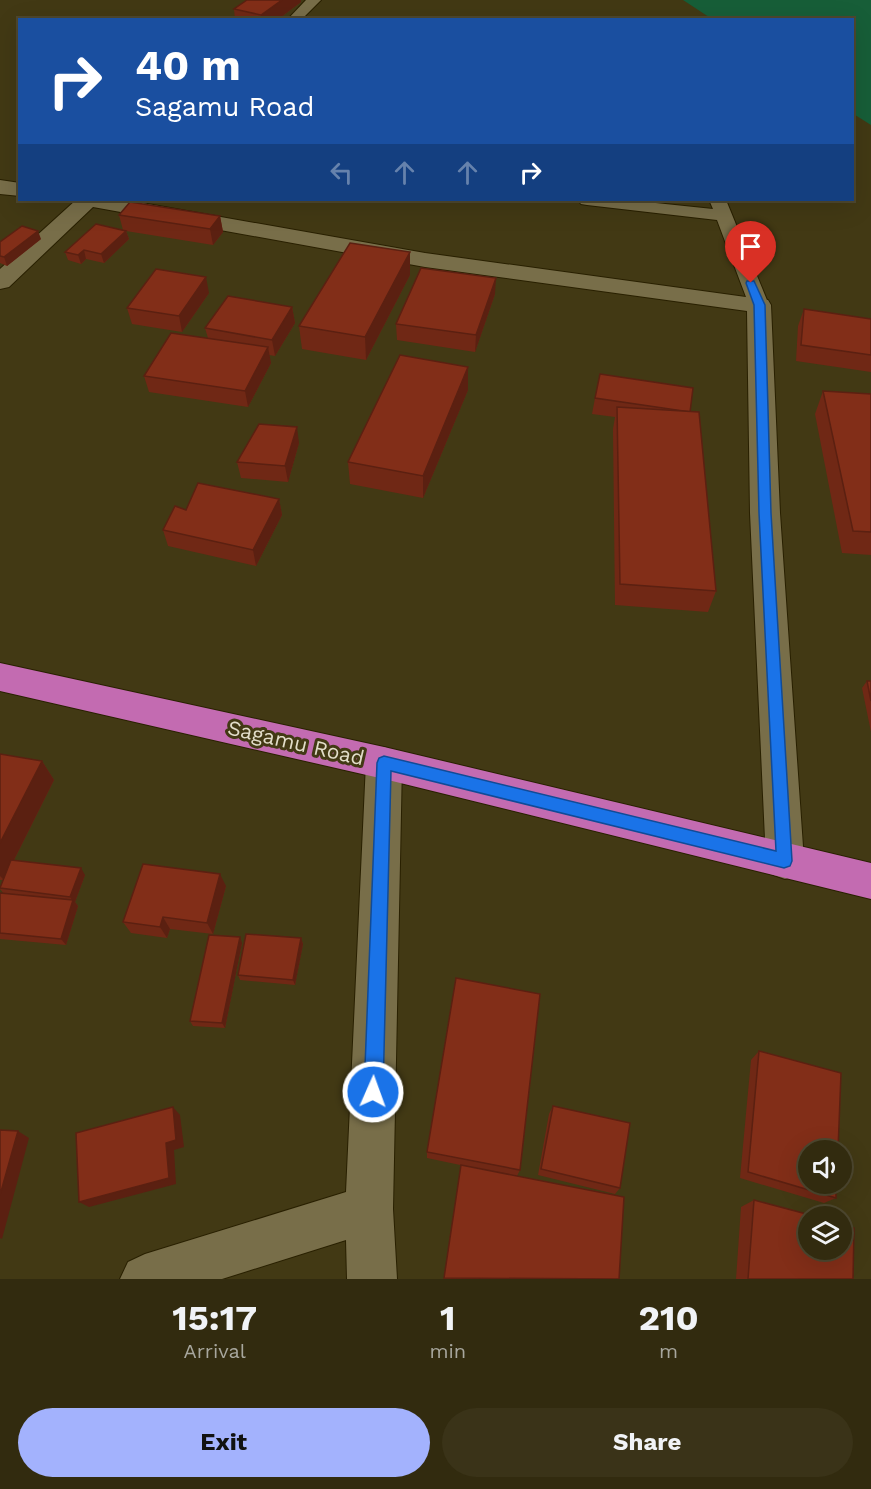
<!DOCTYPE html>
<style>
:root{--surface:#322b0f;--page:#3a3318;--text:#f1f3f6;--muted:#a8a79e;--line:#4d472f;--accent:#a3b2fd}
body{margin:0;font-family:"Work Sans",sans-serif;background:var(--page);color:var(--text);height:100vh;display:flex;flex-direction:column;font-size:22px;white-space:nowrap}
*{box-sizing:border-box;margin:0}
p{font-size:20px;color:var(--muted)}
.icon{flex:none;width:33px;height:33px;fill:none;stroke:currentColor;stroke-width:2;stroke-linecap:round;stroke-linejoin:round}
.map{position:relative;height:1279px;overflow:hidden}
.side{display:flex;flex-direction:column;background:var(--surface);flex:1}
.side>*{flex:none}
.guide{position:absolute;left:18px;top:18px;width:836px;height:183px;border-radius:0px;box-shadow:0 6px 24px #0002,0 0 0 2px var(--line);background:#1a4fa0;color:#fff;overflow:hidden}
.fabs{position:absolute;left:798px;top:1140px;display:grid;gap:12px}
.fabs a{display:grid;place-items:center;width:54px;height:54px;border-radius:50%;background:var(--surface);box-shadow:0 6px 24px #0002,0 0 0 2px var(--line);font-size:30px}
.pin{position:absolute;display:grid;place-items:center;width:51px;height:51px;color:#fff;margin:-62px -26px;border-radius:50% 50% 50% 0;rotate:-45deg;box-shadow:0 0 6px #0007}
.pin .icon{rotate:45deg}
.me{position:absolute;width:66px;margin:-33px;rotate:2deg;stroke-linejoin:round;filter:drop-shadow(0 0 4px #0008)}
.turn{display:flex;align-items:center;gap:21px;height:126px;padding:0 18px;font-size:27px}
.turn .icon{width:78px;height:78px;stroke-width:2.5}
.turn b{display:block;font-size:42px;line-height:51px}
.lanes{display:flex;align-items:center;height:57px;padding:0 18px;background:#0003;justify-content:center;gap:30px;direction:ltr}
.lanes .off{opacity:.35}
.eta{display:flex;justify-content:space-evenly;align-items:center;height:102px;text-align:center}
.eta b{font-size:36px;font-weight:700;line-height:42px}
.primary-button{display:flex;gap:12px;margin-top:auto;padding:12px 18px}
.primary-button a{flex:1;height:69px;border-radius:36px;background:var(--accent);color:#111;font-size:24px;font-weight:700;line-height:69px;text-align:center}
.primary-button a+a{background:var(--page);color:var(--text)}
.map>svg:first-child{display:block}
.green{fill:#175e38}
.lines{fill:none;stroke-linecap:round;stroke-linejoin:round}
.lane-casing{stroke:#292000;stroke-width:2}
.street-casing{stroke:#292000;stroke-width:2}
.highway-casing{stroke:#292000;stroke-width:2}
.lane{fill:#786e49;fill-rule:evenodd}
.street{fill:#786e49;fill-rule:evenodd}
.highway{fill:#c36bb1;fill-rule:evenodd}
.wall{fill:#702815}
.shaded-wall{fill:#5b2011}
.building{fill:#822e18;stroke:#5b2011;stroke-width:1.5}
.route{fill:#1a73e8;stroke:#114b97;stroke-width:1.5}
.labels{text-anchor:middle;stroke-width:6;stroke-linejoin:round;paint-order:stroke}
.street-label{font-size:21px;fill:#e2ddc9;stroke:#423914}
</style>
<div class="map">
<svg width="871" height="1279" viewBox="0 0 871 1279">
<rect width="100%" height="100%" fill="#423914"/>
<path class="green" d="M 683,0 L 871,0 L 871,125 L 852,113 L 852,20 L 712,19 Z"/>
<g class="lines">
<defs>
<g id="lane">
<path d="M 306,0 L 321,0 L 301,20 L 287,20 Z"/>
<path d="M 578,200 L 627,200 L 713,209 L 710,202 L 712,200 L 726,200 L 769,305 L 766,309 L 752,309 L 749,305 L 717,220 L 587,205 L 581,204 Z"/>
</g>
<g id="street">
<path d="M 0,180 L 20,183 L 20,196 L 0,194 Z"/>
<path d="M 76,200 L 125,200 L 425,253 L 768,300 L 771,305 L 780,513 L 804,861 L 799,874 L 785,879 L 771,874 L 766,861 L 750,513 L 747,311 L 425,267 L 93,207 L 9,287 L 0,289 L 0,269 Z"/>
<path d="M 384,747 L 397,752 L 402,763 L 393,1209 L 397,1279 L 347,1279 L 346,1240 L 222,1279 L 120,1279 L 128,1262 L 145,1254 L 346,1192 L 366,763 L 371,752 Z"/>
</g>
<path id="highway" d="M 0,663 L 384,747 L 871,863 L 871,899 L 384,779 L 0,691 Z"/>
</defs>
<use href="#lane" class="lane-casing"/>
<use href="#street" class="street-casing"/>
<use href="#highway" class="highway-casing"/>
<use href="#lane" class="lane"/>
<use href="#street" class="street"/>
<use href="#highway" class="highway"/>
</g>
<g class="wall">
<path d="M 301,2 L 277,20 L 235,20 L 234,9 Z"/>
<path d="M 119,215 L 220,216 L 223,232 L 213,245 L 126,231 L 129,239 L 104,263 L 86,259 L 81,264 L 68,260 L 65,252 L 123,230 Z"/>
<path d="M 41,239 L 7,266 L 0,263 L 0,242 Z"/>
<path d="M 410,275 L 366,360 L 302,349 L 299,326 Z"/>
<path d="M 209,293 L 182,332 L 132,324 L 127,308 Z"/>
<path d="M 495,294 L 475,352 L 397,340 L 396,324 Z"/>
<path d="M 292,307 L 295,323 L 275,356 L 269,355 L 271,363 L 248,407 L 149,392 L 144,376 L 208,338 L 205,328 Z"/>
<path d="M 804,309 L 871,319 L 871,372 L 796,361 L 798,326 Z"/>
<path d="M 468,390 L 423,498 L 350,484 L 348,462 Z"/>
<path d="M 823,391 L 871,394 L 871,555 L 842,553 L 815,414 Z"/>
<path d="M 595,398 L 690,412 L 716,591 L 708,612 L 615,605 L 613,429 L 615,417 L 592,414 Z"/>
<path d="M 299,443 L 288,482 L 241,478 L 237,462 Z"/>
<path d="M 279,499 L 282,515 L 256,566 L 168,546 L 163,530 L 186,510 Z"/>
<path d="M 867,681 L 871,681 L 871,732 L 862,688 Z"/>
<path d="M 0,754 L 42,761 L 54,780 L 14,860 L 85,875 L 75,902 L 78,906 L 66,945 L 0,939 L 0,893 L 4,894 L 0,889 L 3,880 L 0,880 Z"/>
<path d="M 226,886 L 213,934 L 170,929 L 167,938 L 131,933 L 123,922 Z"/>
<path d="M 301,938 L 303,944 L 295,985 L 240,980 L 238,975 Z"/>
<path d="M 242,943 L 225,1028 L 193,1026 L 190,1021 Z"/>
<path d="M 759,1051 L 836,1198 L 824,1203 L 740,1178 L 751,1060 Z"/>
<path d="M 553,1106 L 620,1188 L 615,1194 L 538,1175 L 549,1114 Z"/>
<path d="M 427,1152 L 520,1170 L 517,1176 L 619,1279 L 444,1279 L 461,1165 L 484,1170 L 427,1158 Z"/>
<path d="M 754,1200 L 853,1279 L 736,1279 L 741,1207 Z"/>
</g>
<g class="shaded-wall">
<path d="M 282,0 L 301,0 L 301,2 L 277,20 L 262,20 L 261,15 Z"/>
<path d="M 220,216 L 223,232 L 213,245 L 210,229 Z"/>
<path d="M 38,231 L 41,239 L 7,266 L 4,257 Z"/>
<path d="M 126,231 L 129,239 L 104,263 L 101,254 Z"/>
<path d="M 84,250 L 86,259 L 81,264 L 78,255 Z"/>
<path d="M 410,252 L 410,275 L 366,360 L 365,337 Z"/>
<path d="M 206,277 L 209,293 L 182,332 L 179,316 Z"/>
<path d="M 496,278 L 495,294 L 475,352 L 476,335 Z"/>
<path d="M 292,307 L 295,323 L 275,356 L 272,340 Z"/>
<path d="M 268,347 L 271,363 L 248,407 L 245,391 Z"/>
<path d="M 468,367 L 468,390 L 423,498 L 423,476 Z"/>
<path d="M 297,427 L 299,443 L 288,482 L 285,466 Z"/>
<path d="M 279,499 L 282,515 L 256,566 L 253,550 Z"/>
<path d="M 42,761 L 54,780 L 4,880 L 0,876 L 0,843 Z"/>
<path d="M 81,868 L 85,875 L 75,902 L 78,906 L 66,945 L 61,939 L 73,901 L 70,897 Z"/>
<path d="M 220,874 L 226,886 L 213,934 L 207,923 Z"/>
<path d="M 163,917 L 170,929 L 167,938 L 160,927 Z"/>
<path d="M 240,937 L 242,943 L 225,1028 L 222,1023 Z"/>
<path d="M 301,938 L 303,944 L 295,985 L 293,980 Z"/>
<path d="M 173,1107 L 180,1115 L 184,1147 L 174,1150 L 176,1184 L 89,1207 L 79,1202 L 166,1143 Z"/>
<path d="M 18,1131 L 29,1138 L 2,1239 L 0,1238 L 0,1195 Z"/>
</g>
<g class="building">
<path d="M 247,0 L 282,0 L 261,15 L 234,9 Z"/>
<path d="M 130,202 L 220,216 L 210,229 L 119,215 Z"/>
<path d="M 96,224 L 126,231 L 101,254 L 84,250 L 78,255 L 65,252 Z"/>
<path d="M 22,226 L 38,231 L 4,257 L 0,256 L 0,242 Z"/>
<path d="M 350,243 L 410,252 L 365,337 L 299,326 Z"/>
<path d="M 421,268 L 496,278 L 476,335 L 396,324 Z"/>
<path d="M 156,269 L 206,277 L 179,316 L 127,308 Z"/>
<path d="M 228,296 L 292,307 L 272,340 L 205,328 Z"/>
<path d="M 804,309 L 871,319 L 871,355 L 801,345 Z"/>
<path d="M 171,333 L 268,347 L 245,391 L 144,376 Z"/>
<path d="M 400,355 L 468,367 L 423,476 L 348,462 Z"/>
<path d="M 600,374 L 693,388 L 690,412 L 595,398 Z"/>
<path d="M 823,391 L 871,394 L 871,532 L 853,531 Z"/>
<path d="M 617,407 L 699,412 L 716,591 L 620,584 Z"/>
<path d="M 259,424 L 297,427 L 285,466 L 237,462 Z"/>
<path d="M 198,483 L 279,499 L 253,550 L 163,530 L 175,506 L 186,510 Z"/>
<path d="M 867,681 L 871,681 L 871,701 Z"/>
<path d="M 0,754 L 42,761 L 0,843 Z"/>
<path d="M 11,860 L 81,868 L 70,897 L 0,888 Z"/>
<path d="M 143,864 L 220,874 L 207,923 L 163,917 L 160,927 L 123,922 Z"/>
<path d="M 0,893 L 73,900 L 61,939 L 0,933 Z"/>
<path d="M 246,934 L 301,938 L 293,980 L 238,975 Z"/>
<path d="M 209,935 L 240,937 L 222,1023 L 190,1021 Z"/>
<path d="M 456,978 L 540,994 L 520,1170 L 427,1152 Z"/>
<path d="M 759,1051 L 841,1073 L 838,1150 L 808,1150 L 808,1184 L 836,1184 L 836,1198 L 748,1172 Z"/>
<path d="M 553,1106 L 630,1123 L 620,1188 L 541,1169 Z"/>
<path d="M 173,1107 L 176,1140 L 166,1143 L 169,1178 L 79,1202 L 76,1133 Z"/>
<path d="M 0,1130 L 18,1131 L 0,1195 Z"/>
<path d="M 461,1165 L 624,1197 L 619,1279 L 444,1278 Z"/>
<path d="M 754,1200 L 814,1216 L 808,1216 L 808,1250 L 842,1250 L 842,1224 L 854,1228 L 853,1279 L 748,1279 Z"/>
</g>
<path class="route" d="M 747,281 L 754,281 L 765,305 L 771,513 L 792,861 L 790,866 L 784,868 L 391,771 L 383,1092 L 380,1098 L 373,1101 L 367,1098 L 364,1092 L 377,763 L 379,758 L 384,756 L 776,851 L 759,513 L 754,305 L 746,283 Z"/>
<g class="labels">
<g class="street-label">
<text transform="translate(296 743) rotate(13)" y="7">Sagamu Road</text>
</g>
</g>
</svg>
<div class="fabs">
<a><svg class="icon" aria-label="sound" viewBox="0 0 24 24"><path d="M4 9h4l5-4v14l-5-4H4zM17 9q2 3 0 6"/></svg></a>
<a><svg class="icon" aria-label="layers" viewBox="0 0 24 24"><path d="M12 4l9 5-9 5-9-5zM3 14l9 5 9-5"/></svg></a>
</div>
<div class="pin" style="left:751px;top:283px;background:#d93025"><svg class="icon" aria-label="arrive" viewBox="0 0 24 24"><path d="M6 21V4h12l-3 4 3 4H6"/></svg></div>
<svg class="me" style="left:373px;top:1092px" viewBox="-20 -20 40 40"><circle r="17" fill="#1a73e8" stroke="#fff" stroke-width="3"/><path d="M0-11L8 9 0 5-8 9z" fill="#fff"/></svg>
<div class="guide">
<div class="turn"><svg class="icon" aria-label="right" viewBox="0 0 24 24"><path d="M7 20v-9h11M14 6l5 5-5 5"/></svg><div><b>40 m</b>Sagamu Road</div></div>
<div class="lanes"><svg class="icon off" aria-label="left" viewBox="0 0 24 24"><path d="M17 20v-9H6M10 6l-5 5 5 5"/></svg><svg class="icon off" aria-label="ahead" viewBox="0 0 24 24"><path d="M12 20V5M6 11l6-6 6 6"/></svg><svg class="icon off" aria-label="ahead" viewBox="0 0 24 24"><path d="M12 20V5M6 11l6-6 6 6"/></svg><svg class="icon" aria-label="right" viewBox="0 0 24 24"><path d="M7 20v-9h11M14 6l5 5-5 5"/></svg></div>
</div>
</div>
<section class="side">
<div class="eta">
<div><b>15:17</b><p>Arrival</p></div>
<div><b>1</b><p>min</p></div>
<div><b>210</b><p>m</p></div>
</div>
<div class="primary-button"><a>Exit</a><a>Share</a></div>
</section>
